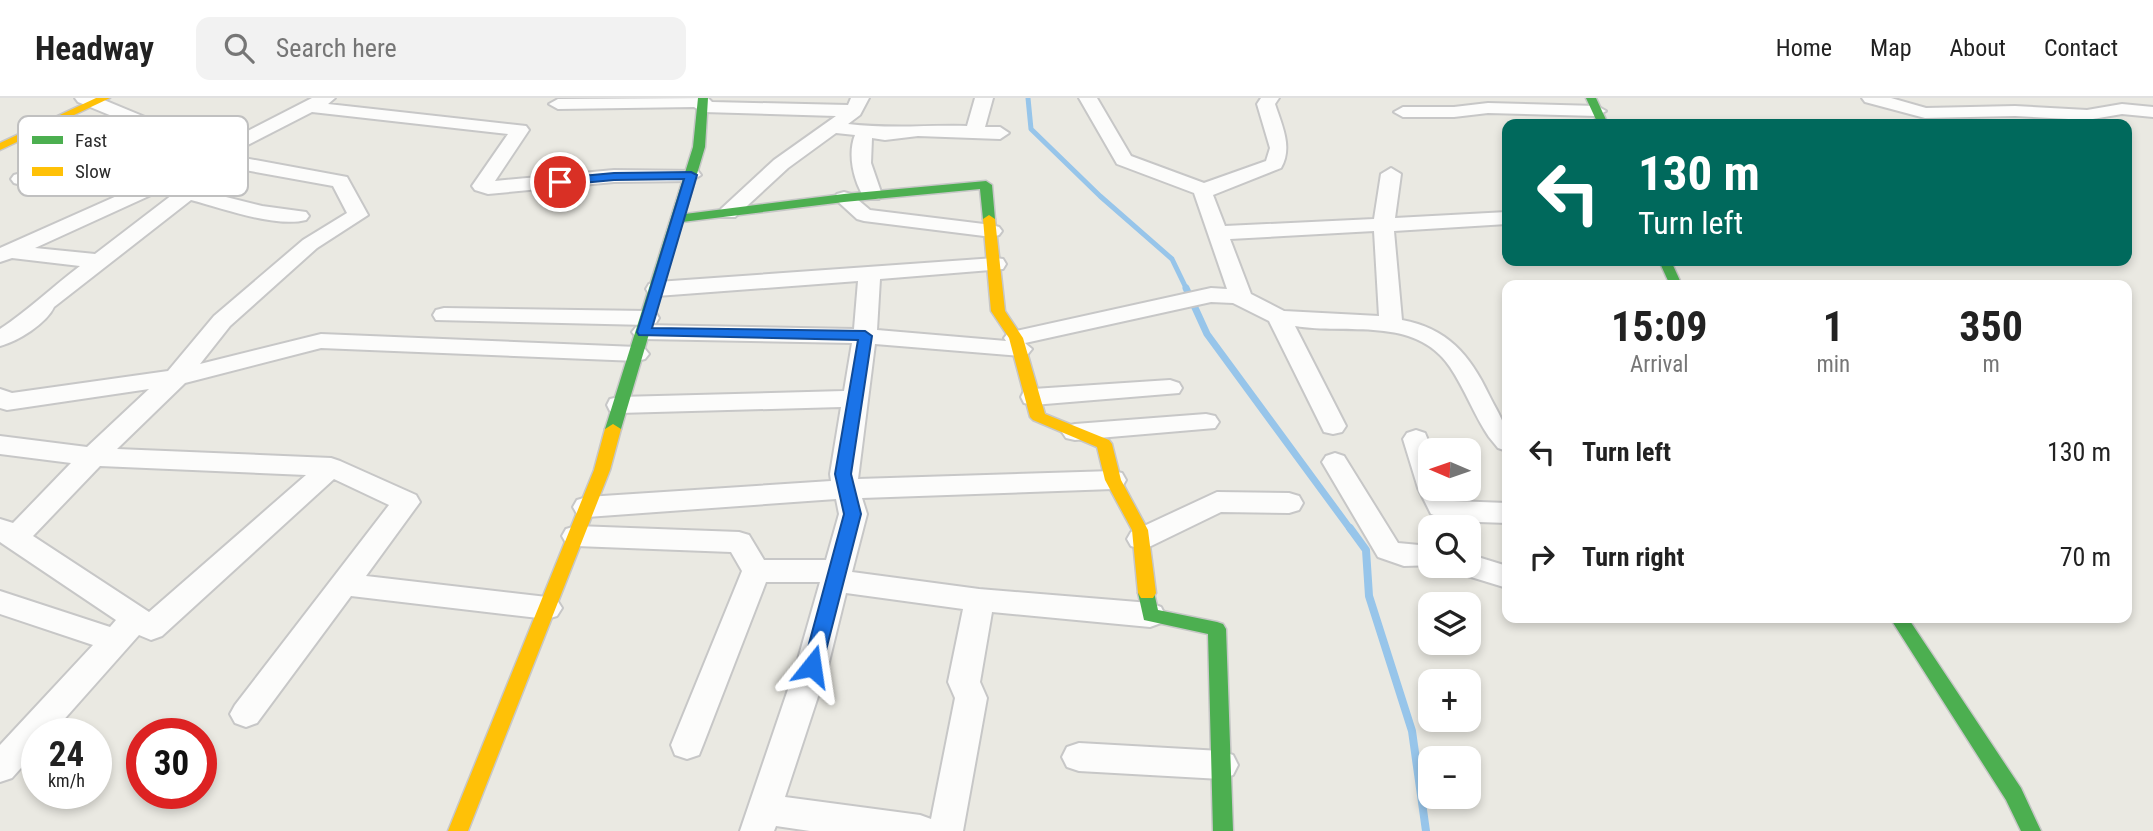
<!DOCTYPE html>
<meta charset="utf-8">
<style>
:root{--surface:#fff;--page:#f2f2f2;--text:#222;--muted:#767676;--line:#e0e0e0}
body{margin:0;font-family:"Roboto Condensed",sans-serif;background:var(--page);color:var(--text);height:100vh;display:flex;flex-direction:column;font-size:26px;white-space:nowrap}
*{box-sizing:border-box;margin:0}
p{font-size:23px;color:var(--muted)}
.icon{flex:none;width:38px;height:38px;fill:none;stroke:currentColor;stroke-width:2;stroke-linecap:round;stroke-linejoin:round}
.map{position:relative;flex:1;overflow:hidden}
.drawer{position:absolute;left:1502px;top:182px;width:630px;height:343px;display:flex;flex-direction:column;background:var(--surface);border-radius:14px;box-shadow:0 4px 10px #0003}
.drawer>*{flex:none}
.banner{position:absolute;left:1502px;top:21px;width:630px;height:147px;border-radius:14px;box-shadow:0 4px 10px #0003;background:#00695c;color:#fff;overflow:hidden}
.needle{width:46px;rotate:272deg}
.fabs{position:absolute;left:1418px;top:340px;display:grid;gap:14px}
.fabs a{display:grid;place-items:center;width:63px;height:63px;border-radius:14px;background:var(--surface);box-shadow:0 4px 10px #0003;font-size:35px}
.speed{position:absolute;left:21px;top:620px;display:flex;gap:14px;font-size:35px;font-weight:700;text-align:center}
.speed>*{display:grid;place-content:center;width:91px;height:91px;border-radius:50%;background:var(--surface);box-shadow:0 4px 10px #0003;line-height:1}
.speed small{font-size:18px;font-weight:400}
.speed .limit{border:10px solid #d22;background:#fff;color:#111}
.pin{position:absolute;display:grid;place-items:center;width:60px;height:60px;color:#fff;margin:-30px;border:4px solid #fff;border-radius:50%;box-shadow:0 2px 7px #0007}
.me{position:absolute;width:77px;margin:-38px;rotate:15deg;stroke-linejoin:round;filter:drop-shadow(0 0 5px #0008)}
.turn{display:flex;align-items:center;gap:24px;height:147px;padding:0 21px;font-size:32px}
.turn .icon{width:91px;height:91px;stroke-width:2.5}
.turn b{display:block;font-size:49px;line-height:60px}
.eta{display:flex;justify-content:space-evenly;align-items:center;height:119px;text-align:center}
.eta b{font-size:42px;font-weight:700;line-height:49px}
ul{padding:0;list-style:none}
li{display:flex;align-items:center;gap:21px;height:105px;padding:0 21px}
li div{flex:1}
li b{display:block;font-size:26px}
li em{font-style:normal}
header{display:flex;align-items:center;gap:42px;box-sizing:border-box;height:98px;padding:0 35px;background:var(--surface);border-bottom:2px solid var(--line)}
header strong{font-size:33px}
nav{display:flex;gap:38px;margin-inline-start:auto;font-size:24px}
.search{width:490px;height:63px;background:var(--page);display:flex;align-items:center;gap:18px;box-sizing:border-box;padding:0 24px;border-radius:14px;color:var(--muted);font-size:26px}
.map>svg:first-child{display:block}
.lines{fill:none;stroke-linecap:round;stroke-linejoin:round}
.stream-far2{stroke:#97c5ea;stroke-width:5}
.stream-far1{stroke:#97c5ea;stroke-width:7}
.stream{stroke:#97c5ea;stroke-width:8}
.street-casing{stroke:#c7c7c7;stroke-width:4}
.fast-casing{stroke:#c7c7c7;stroke-width:3}
.slow-casing{stroke:#c7c7c7;stroke-width:3}
.street{fill:#fcfcfb;fill-rule:evenodd}
.fast{fill:#4caf50;fill-rule:evenodd}
.slow{fill:#ffc107;fill-rule:evenodd}
.route{fill:#1a73e8;stroke:#114b97;stroke-width:2}
.key{fill:#fff;stroke:#c0c0c0;stroke-width:2}
.key-label{font-size:19px;fill:#2c2c2c}
</style>
<header>
<strong>Headway</strong>
<div class="search"><svg class="icon" aria-label="search" viewBox="0 0 24 24"><circle cx="10" cy="10" r="6"/><path d="M15 15l6 6"/></svg>Search here</div>
<nav><a>Home</a><a>Map</a><a>About</a><a>Contact</a></nav>
</header>
<div class="map">
<svg width="2153" height="733" viewBox="0 0 2153 733">
<rect width="100%" height="100%" fill="#eae9e2"/>
<g class="lines">
<path class="stream-far2" d="M 1028,0 L 1031,31 L 1100,98 L 1172,161 L 1187,192"/>
<path class="stream-far1" d="M 1186,190 L 1207,236 L 1351,432"/>
<path class="stream" d="M 1350,430 L 1366,452 L 1369,498 L 1412,633 L 1426,733"/>
<defs>
<g id="street">
<path d="M 75,0 L 99,0 L 157,24 L 234,40 L 312,0 L 335,0 L 328,6 L 526,28 L 529,32 L 495,83 L 614,72 L 698,73 L 701,77 L 691,83 L 614,84 L 488,96 L 475,92 L 472,88 L 508,36 L 312,14 L 228,57 L 347,79 L 368,117 L 317,150 L 230,228 L 200,266 L 321,236 L 637,249 L 645,251 L 649,256 L 645,261 L 637,263 L 321,250 L 185,285 L 117,351 L 331,360 L 340,363 L 416,397 L 420,404 L 366,478 L 547,499 L 557,502 L 562,510 L 557,518 L 547,521 L 351,498 L 257,625 L 246,629 L 235,625 L 230,616 L 235,607 L 389,407 L 334,381 L 162,538 L 151,542 L 139,537 L 52,635 L 37,635 L 37,652 L 12,680 L 0,684 L 0,647 L 93,547 L 0,516 L 0,493 L 110,529 L 116,522 L 0,444 L 0,421 L 13,425 L 71,365 L 0,356 L 0,338 L 87,349 L 149,291 L 7,312 L 0,310 L 0,291 L 12,295 L 168,273 L 214,218 L 303,142 L 347,115 L 333,88 L 212,66 L 174,86 L 262,108 L 306,114 L 309,118 L 306,122 C 275,130 222,110 191,102 L 54,209 C 46,226 18,243 0,248 L 0,231 C 29,212 52,189 80,168 L 12,160 L 0,164 L 0,150 L 119,97 L 21,87 L 14,85 L 11,81 L 14,77 L 21,75 L 140,87 L 218,48 L 146,32 L 78,4 ZM 162,92 L 172,97 L 95,156 L 35,150 ZM 100,368 L 306,377 L 149,514 L 33,438 Z"/>
<path d="M 708,0 L 712,4 L 848,7 L 851,0 L 869,0 L 860,17 L 848,26 C 888,31 927,27 967,28 L 975,0 L 993,0 L 985,29 L 1000,29 L 1009,35 L 1000,41 L 918,38 L 885,42 L 872,40 L 871,65 L 882,97 L 879,101 L 865,101 C 854,84 847,57 855,37 L 836,35 L 788,70 L 735,119 L 721,119 L 718,115 L 721,111 L 774,62 L 836,18 L 703,14 L 694,9 L 558,11 L 549,6 L 558,1 Z"/>
<path d="M 1079,0 L 1097,0 L 1131,58 L 1204,85 L 1266,63 L 1270,50 L 1257,6 L 1261,0 L 1279,0 L 1275,6 C 1282,28 1293,49 1281,70 L 1213,97 L 1225,128 L 1374,121 L 1381,76 L 1391,70 L 1401,76 L 1395,120 L 1507,114 L 1507,126 L 1394,133 L 1402,222 C 1447,230 1470,257 1489,297 C 1501,321 1507,325 1507,353 L 1498,350 L 1489,339 C 1474,317 1465,291 1450,269 C 1415,217 1347,237 1295,228 L 1346,328 L 1342,334 L 1333,336 L 1324,334 L 1269,223 L 1233,205 L 1211,204 L 1025,245 L 1032,251 L 1028,256 L 1020,258 L 875,246 L 858,381 L 1113,373 L 1122,375 L 1126,382 L 1122,389 L 1113,391 L 862,400 L 867,416 L 852,474 L 979,491 L 1150,505 L 1161,509 L 1165,517 L 1161,525 L 1150,529 L 992,514 L 980,584 L 987,600 L 963,733 L 810,733 L 776,728 L 774,733 L 740,733 L 796,568 L 820,484 L 766,484 L 703,647 L 699,657 L 687,661 L 675,657 L 671,647 L 742,473 L 731,454 L 576,448 L 566,445 L 562,438 L 566,431 L 576,428 L 739,434 L 749,437 L 764,462 L 826,462 L 839,416 L 836,401 L 587,419 L 577,416 L 573,409 L 577,402 L 587,399 L 831,383 L 830,376 L 841,309 L 619,315 L 610,313 L 607,307 L 610,301 L 619,299 L 844,293 L 852,245 L 644,241 L 636,239 L 632,234 L 636,229 L 644,227 L 854,231 L 858,183 L 657,198 L 649,196 L 646,191 L 649,186 L 657,184 L 995,160 L 1003,161 L 1006,166 L 1003,171 L 880,181 L 877,232 L 1006,243 L 1004,240 L 1008,235 L 1016,233 L 1211,190 L 1227,191 L 1194,95 L 1117,66 ZM 1374,133 L 1379,218 L 1284,213 L 1251,196 L 1230,141 ZM 846,495 L 963,511 L 948,584 L 955,600 L 931,721 L 920,717 L 785,699 L 828,568 Z"/>
<path d="M 1862,0 L 1891,0 L 1926,10 L 2015,8 L 2087,12 L 2122,6 L 2153,9 L 2153,19 L 2122,16 L 2087,22 L 2015,18 L 1925,20 L 1865,4 Z"/>
<path d="M 1488,5 L 1597,8 L 1606,13 L 1597,18 L 1488,15 L 1454,19 L 1403,19 L 1394,14 L 1403,9 L 1454,9 Z"/>
<path d="M 844,94 L 851,96 L 870,112 L 992,127 L 999,129 L 1002,133 L 999,137 L 992,139 L 864,123 L 857,121 L 834,100 L 837,96 Z"/>
<path d="M 444,210 L 648,213 L 656,215 L 659,220 L 656,225 L 648,227 L 436,222 L 433,217 L 436,212 Z"/>
<path d="M 1170,282 L 1179,285 L 1182,290 L 1179,295 L 1033,307 L 1024,305 L 1021,299 L 1024,293 L 1033,291 Z"/>
<path d="M 1206,316 L 1215,318 L 1219,324 L 1215,330 L 1075,342 L 1066,340 L 1062,334 L 1066,328 L 1075,326 Z"/>
<path d="M 1416,332 L 1425,335 L 1432,352 L 1430,352 L 1430,390 L 1445,390 L 1453,403 L 1507,405 L 1507,425 L 1450,423 L 1431,416 L 1418,390 L 1403,341 L 1407,335 Z"/>
<path d="M 1335,355 L 1344,358 L 1398,445 L 1430,448 L 1430,467 L 1437,467 L 1404,468 L 1378,459 L 1322,364 L 1326,358 Z"/>
<path d="M 1217,394 L 1289,395 L 1299,398 L 1303,405 L 1299,412 L 1289,415 L 1221,414 L 1151,448 L 1141,451 L 1131,448 L 1127,441 L 1131,434 Z"/>
<path d="M 1468,456 L 1507,468 L 1507,490 L 1458,475 L 1454,467 L 1468,467 Z"/>
<path d="M 1079,645 L 1221,653 L 1233,657 L 1238,667 L 1233,677 L 1221,681 L 1079,673 L 1067,669 L 1062,659 L 1067,649 Z"/>
</g>
<g id="fast">
<path d="M 698,0 L 708,0 L 705,49 L 685,116 L 844,96 L 986,83 L 992,87 L 995,121 L 989,125 L 983,121 L 980,91 L 844,104 L 682,124 L 621,331 L 613,336 L 605,331 L 693,49 Z"/>
<path d="M 1586,0 L 1596,0 L 1608,26 L 1598,26 Z"/>
<path d="M 1659,163 L 1671,163 L 1682,187 L 1670,187 Z"/>
<path d="M 1147,488 L 1153,490 L 1158,512 L 1217,524 L 1223,526 L 1226,531 L 1233,733 L 1213,733 L 1208,536 L 1144,522 L 1138,495 L 1141,490 Z"/>
<path d="M 1890,520 L 1908,520 L 2021,690 L 2041,733 L 2021,733 L 2006,702 Z"/>
</g>
<g id="slow">
<path d="M 96,0 L 110,0 L 0,52 L 0,45 Z"/>
<path d="M 989,117 L 995,121 L 1005,213 L 1023,240 L 1045,316 L 1109,342 L 1112,346 L 1121,382 L 1148,432 L 1156,495 L 1153,500 L 1141,500 L 1138,495 L 1132,432 L 1105,382 L 1097,349 L 1033,322 L 1030,319 L 1009,240 L 991,213 L 983,121 Z"/>
<path d="M 613,326 L 621,331 L 610,372 L 468,733 L 448,733 L 594,372 L 605,331 Z"/>
</g>
</defs>
<use href="#street" class="street-casing"/>
<use href="#fast" class="fast-casing"/>
<use href="#slow" class="slow-casing"/>
<use href="#street" class="street"/>
<use href="#fast" class="fast"/>
<use href="#slow" class="slow"/>
</g>
<path class="route" d="M 691,74 L 697,77 L 652,230 L 865,233 L 872,238 L 851,376 L 861,416 L 822,568 L 819,574 L 812,576 L 806,574 L 803,568 L 844,416 L 835,376 L 858,242 L 639,237 L 637,234 L 684,81 L 614,82 L 560,87 L 554,84 L 560,80 L 614,75 Z"/>
<rect x="18" y="18" width="230" height="80" rx="10" class="key"/>
<rect x="32" y="38" width="31" height="8" fill="#4caf50"/>
<rect x="32" y="69" width="31" height="9" fill="#ffc107"/>
<g class="key-label">
<text x="75" y="49">Fast</text>
<text x="75" y="80">Slow</text>
</g>
</svg>
<div class="fabs">
<a><svg class="needle" viewBox="-14 -14 28 28"><path d="M0-13l5 13h-10z" fill="#e53935"/><path d="M0 13l5-13h-10z" fill="#767676"/></svg></a>
<a><svg class="icon" aria-label="search" viewBox="0 0 24 24"><circle cx="10" cy="10" r="6"/><path d="M15 15l6 6"/></svg></a>
<a><svg class="icon" aria-label="layers" viewBox="0 0 24 24"><path d="M12 4l9 5-9 5-9-5zM3 14l9 5 9-5"/></svg></a>
<a>+</a>
<a>−</a>
</div>
<div class="speed"><div>24<small>km/h</small></div><div class="limit">30</div></div>
<div class="pin" style="left:560px;top:84px;background:#d93025"><svg class="icon" aria-label="arrive" viewBox="0 0 24 24"><path d="M6 21V4h12l-3 4 3 4H6"/></svg></div>
<svg class="me" style="left:812px;top:568px" viewBox="-20 -20 40 40"><path d="M0-17L14 15 0 8-14 15z" fill="#1a73e8" stroke="#fff" stroke-width="4"/></svg>
<div class="banner">
<div class="turn"><svg class="icon" aria-label="left" viewBox="0 0 24 24"><path d="M17 20v-9H6M10 6l-5 5 5 5"/></svg><div><b>130 m</b>Turn left</div></div>
</div>
<section class="drawer">
<div class="eta">
<div><b>15:09</b><p>Arrival</p></div>
<div><b>1</b><p>min</p></div>
<div><b>350</b><p>m</p></div>
</div>
<ul>
<li><svg class="icon" aria-label="left" viewBox="0 0 24 24"><path d="M17 20v-9H6M10 6l-5 5 5 5"/></svg><div><b>Turn left</b></div><em>130 m</em></li>
<li><svg class="icon" aria-label="right" viewBox="0 0 24 24"><path d="M7 20v-9h11M14 6l5 5-5 5"/></svg><div><b>Turn right</b></div><em>70 m</em></li>
</ul>
</section>
</div>
